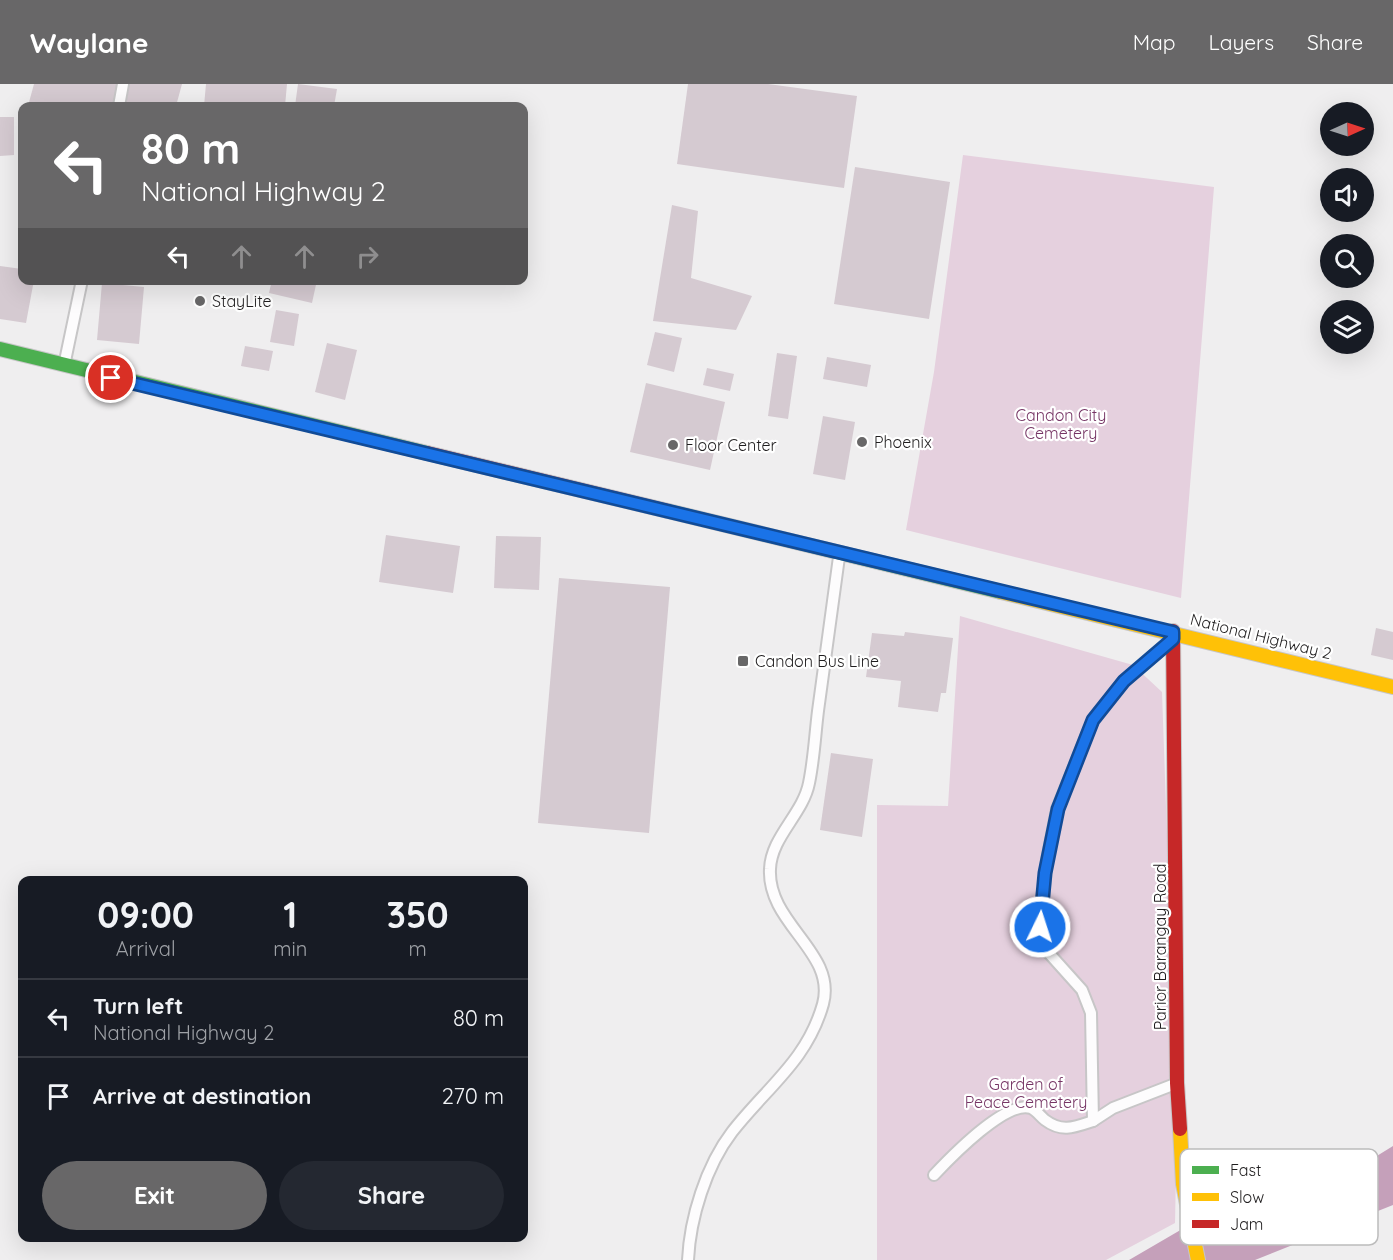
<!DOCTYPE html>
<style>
:root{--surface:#171b24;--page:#242831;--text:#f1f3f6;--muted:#9ea1a6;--line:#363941;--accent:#686768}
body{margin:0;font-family:Quicksand,sans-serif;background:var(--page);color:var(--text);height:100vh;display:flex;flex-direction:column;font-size:22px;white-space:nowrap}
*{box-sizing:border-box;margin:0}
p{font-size:20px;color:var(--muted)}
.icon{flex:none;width:33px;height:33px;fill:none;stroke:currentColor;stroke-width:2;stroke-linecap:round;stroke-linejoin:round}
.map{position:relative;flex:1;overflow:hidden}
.details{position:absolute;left:18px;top:792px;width:510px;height:366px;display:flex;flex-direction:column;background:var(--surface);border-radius:12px;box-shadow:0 6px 24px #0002}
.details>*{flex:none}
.top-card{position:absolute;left:18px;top:18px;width:510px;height:183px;border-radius:12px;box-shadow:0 6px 24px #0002;background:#686768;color:#fff;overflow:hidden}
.needle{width:39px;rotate:87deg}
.buttons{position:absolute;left:1320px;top:18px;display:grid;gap:12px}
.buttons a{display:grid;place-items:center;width:54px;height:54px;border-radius:50%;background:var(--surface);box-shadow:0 6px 24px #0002;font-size:30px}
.pin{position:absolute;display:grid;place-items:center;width:51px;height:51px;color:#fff;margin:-26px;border:3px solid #fff;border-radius:50%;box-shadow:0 2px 6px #0007}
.me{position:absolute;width:66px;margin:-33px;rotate:4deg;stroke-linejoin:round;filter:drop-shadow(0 0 4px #0008)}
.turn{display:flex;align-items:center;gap:21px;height:126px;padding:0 24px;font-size:27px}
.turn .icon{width:78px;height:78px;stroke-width:2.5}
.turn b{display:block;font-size:42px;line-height:51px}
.lanes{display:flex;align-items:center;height:57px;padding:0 24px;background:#0003;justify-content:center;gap:30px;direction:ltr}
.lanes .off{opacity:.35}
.eta{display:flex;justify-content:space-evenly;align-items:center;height:102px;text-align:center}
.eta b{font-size:36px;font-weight:700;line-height:42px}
.action{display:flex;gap:12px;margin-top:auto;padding:12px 24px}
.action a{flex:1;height:69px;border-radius:36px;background:var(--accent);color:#fff;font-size:24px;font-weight:700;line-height:69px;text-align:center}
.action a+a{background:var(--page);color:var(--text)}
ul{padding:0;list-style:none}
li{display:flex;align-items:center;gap:18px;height:78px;padding:0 24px;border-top:2px solid var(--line)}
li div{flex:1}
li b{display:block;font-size:22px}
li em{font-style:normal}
header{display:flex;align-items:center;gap:36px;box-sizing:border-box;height:84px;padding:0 30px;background:var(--accent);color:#fff}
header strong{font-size:28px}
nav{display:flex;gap:33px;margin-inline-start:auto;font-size:21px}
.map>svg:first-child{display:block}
.green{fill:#e5d0de}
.water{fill:#c5a0ba}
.building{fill:#d5cad1}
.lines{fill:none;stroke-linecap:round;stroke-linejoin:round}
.lane-casing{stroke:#c7c6c7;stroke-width:14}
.fast-casing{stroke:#c7c6c7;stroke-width:16}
.slow-casing{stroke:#c7c6c7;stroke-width:16}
.jam-casing{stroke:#c7c6c7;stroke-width:16}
.lane{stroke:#fdfcfd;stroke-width:10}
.fast{stroke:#4caf50;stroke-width:14}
.slow{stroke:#ffc107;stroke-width:14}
.jam{stroke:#c62828;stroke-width:14}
.route-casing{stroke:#114b97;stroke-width:15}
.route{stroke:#1a73e8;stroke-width:10}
.poi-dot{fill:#686768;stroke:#fff;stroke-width:2}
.labels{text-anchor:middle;stroke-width:4.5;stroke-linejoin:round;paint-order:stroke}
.poi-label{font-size:16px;fill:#201e1f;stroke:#fff;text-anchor:start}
.park-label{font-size:16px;fill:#763565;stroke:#fff}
.street-label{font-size:16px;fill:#201e1f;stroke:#fff}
.key{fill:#fff;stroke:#bcbcbc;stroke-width:1.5}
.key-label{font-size:16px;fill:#201e1f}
</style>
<header>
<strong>Waylane</strong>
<nav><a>Map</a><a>Layers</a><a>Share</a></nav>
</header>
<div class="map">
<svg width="1393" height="1176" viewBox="0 0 1393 1176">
<rect width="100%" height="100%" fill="#efeeef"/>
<g class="green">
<path d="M 963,71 L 1214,103 L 1181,514 L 906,446 L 934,288 Z"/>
<path d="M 960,532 L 1133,581 L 1162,608 L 1177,1038 L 1175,1139 L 1106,1176 L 877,1176 L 877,721 L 948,722 Z"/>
</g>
<path class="water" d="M 1393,1062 L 1393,1121 L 1255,1176 L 1129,1176 L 1232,1116 L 1359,1083 Z"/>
<g class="building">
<path d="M 34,0 L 118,0 L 112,22 L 28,22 Z"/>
<path d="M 128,0 L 182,0 L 176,22 L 123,22 Z"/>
<path d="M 206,0 L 287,0 L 285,22 L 204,22 Z"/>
<path d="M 298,0 L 337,5 L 334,22 L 295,22 Z"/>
<path d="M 688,0 L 768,0 L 857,12 L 844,104 L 677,80 Z"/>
<path d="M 0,33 L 14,33 L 14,71 L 0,72 Z"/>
<path d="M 855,83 L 950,98 L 929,235 L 834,220 Z"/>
<path d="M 672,121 L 698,127 L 691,194 L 752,212 L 736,246 L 653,237 Z"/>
<path d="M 0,182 L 22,185 L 22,196 L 34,196 L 26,239 L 0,235 Z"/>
<path d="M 272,196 L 317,196 L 312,219 L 269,209 Z"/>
<path d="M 102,199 L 144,203 L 139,260 L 97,256 Z"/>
<path d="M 276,226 L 299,230 L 294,262 L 270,258 Z"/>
<path d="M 655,248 L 682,254 L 674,288 L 647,281 Z"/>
<path d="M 327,259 L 357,266 L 345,316 L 315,308 Z"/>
<path d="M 245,262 L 273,267 L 269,287 L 241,282 Z"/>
<path d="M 777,269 L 797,272 L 788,335 L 768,332 Z"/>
<path d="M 827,273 L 871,281 L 867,303 L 823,295 Z"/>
<path d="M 707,284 L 734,290 L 730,307 L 703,301 Z"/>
<path d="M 646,299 L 725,318 L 710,386 L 630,368 Z"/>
<path d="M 823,332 L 855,338 L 845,396 L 813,390 Z"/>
<path d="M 386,451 L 460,462 L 453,509 L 379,498 Z"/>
<path d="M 496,452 L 541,453 L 539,506 L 494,504 Z"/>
<path d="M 559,494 L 670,503 L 649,749 L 538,739 Z"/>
<path d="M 1376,544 L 1393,548 L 1393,576 L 1371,571 Z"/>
<path d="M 905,548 L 953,554 L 946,609 L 941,609 L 938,628 L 898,623 L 901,597 L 866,593 L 872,549 L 904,552 Z"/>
<path d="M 831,669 L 873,675 L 862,753 L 820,746 Z"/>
</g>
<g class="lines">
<defs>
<g id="lane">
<path d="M 119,22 L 123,0"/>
<path d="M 65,277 L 82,196"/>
<path d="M 1093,1037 L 1113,1024 L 1175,1000"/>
<path d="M 934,1091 C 951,1073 1006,1016 1031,1024 C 1036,1026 1041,1033 1045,1036 C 1062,1049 1075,1043 1093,1037 L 1091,929 L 1082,906 L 1047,867 L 1040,843 L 1047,776 L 1057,725 L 1093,636 L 1124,597 L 1169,559"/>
<path d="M 688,1176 C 690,1134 706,1082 732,1048 C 766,1004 807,977 823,920 C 837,868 767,840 770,785 C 771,753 803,730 809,699 C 814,675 815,651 818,627 C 825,576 832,525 839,473"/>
</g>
<g id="fast">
<path d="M 0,265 L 427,369"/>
<path d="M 668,427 L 1001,508"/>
</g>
<g id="slow">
<path d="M 1001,508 L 1393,603"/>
<path d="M 1180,1045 L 1183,1100 L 1198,1176"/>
</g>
<g id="jam">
<path d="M 427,369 L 668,427"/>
<path d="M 1173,547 L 1177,999 L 1180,1045"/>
</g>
</defs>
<use href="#lane" class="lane-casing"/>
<use href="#fast" class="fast-casing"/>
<use href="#slow" class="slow-casing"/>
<use href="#jam" class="jam-casing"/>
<use href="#lane" class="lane"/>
<use href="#fast" class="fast"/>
<use href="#slow" class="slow"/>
<use href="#jam" class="jam"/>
</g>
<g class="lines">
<defs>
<path id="route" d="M 111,294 L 1173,548 L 1173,555 L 1124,597 L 1093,636 L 1058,725 L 1045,789 L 1040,843"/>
</defs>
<use href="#route" class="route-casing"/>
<use href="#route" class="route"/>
</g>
<g class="poi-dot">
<circle cx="200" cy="217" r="6"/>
<circle cx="862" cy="358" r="6"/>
<circle cx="673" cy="361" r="6"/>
<rect x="737" y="571" width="12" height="12" rx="3"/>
</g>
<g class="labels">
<g class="poi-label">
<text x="212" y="223">StayLite</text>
<text x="874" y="364">Phoenix</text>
<text x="685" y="367">Floor Center</text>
<text x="755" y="583">Candon Bus Line</text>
</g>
<g class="park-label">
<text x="1061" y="337">Candon City<tspan x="1061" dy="18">Cemetery</tspan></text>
<text x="1026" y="1006">Garden of<tspan x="1026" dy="18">Peace Cemetery</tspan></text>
</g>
<g class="street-label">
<text transform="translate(1261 552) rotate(14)" y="6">National Highway 2</text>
<text transform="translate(1160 863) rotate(-90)" y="6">Parior Barangay Road</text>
</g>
</g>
<rect x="1180" y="1065" width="198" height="96" rx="9" class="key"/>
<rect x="1192" y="1082" width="27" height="8" fill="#4caf50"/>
<rect x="1192" y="1109" width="27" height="8" fill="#ffc107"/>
<rect x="1192" y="1136" width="27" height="8" fill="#c62828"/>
<g class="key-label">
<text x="1230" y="1092">Fast</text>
<text x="1230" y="1119">Slow</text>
<text x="1230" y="1146">Jam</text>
</g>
</svg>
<div class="buttons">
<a><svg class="needle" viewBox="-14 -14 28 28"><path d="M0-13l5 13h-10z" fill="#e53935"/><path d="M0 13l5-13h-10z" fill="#9ea1a6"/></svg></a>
<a><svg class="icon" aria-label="sound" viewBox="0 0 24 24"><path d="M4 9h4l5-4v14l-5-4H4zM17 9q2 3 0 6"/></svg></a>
<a><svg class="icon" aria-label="search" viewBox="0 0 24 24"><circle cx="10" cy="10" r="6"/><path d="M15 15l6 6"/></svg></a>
<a><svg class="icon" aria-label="layers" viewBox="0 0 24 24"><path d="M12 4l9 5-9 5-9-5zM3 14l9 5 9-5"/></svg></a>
</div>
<div class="pin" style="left:111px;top:294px;background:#d93025"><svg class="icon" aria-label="arrive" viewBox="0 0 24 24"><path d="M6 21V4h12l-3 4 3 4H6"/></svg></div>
<svg class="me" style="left:1040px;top:843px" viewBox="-20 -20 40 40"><circle r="17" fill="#1a73e8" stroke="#fff" stroke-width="3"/><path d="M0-11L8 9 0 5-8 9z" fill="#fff"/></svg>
<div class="top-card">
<div class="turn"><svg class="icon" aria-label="left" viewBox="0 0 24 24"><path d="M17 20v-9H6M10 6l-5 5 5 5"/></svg><div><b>80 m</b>National Highway 2</div></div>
<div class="lanes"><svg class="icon" aria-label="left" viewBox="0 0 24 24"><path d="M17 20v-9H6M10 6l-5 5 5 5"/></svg><svg class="icon off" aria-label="ahead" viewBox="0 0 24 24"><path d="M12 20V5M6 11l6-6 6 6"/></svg><svg class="icon off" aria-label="ahead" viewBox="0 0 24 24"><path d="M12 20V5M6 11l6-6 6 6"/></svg><svg class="icon off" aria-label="right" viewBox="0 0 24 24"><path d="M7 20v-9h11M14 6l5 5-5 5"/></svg></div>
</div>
<section class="details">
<div class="eta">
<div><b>09:00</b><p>Arrival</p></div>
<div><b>1</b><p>min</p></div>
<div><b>350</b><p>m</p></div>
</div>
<ul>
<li><svg class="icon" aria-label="left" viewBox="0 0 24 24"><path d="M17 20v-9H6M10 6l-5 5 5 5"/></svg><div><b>Turn left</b><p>National Highway 2</p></div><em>80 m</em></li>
<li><svg class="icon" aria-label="arrive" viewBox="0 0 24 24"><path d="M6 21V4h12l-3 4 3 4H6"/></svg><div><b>Arrive at destination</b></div><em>270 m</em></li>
</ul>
<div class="action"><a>Exit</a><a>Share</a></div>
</section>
</div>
